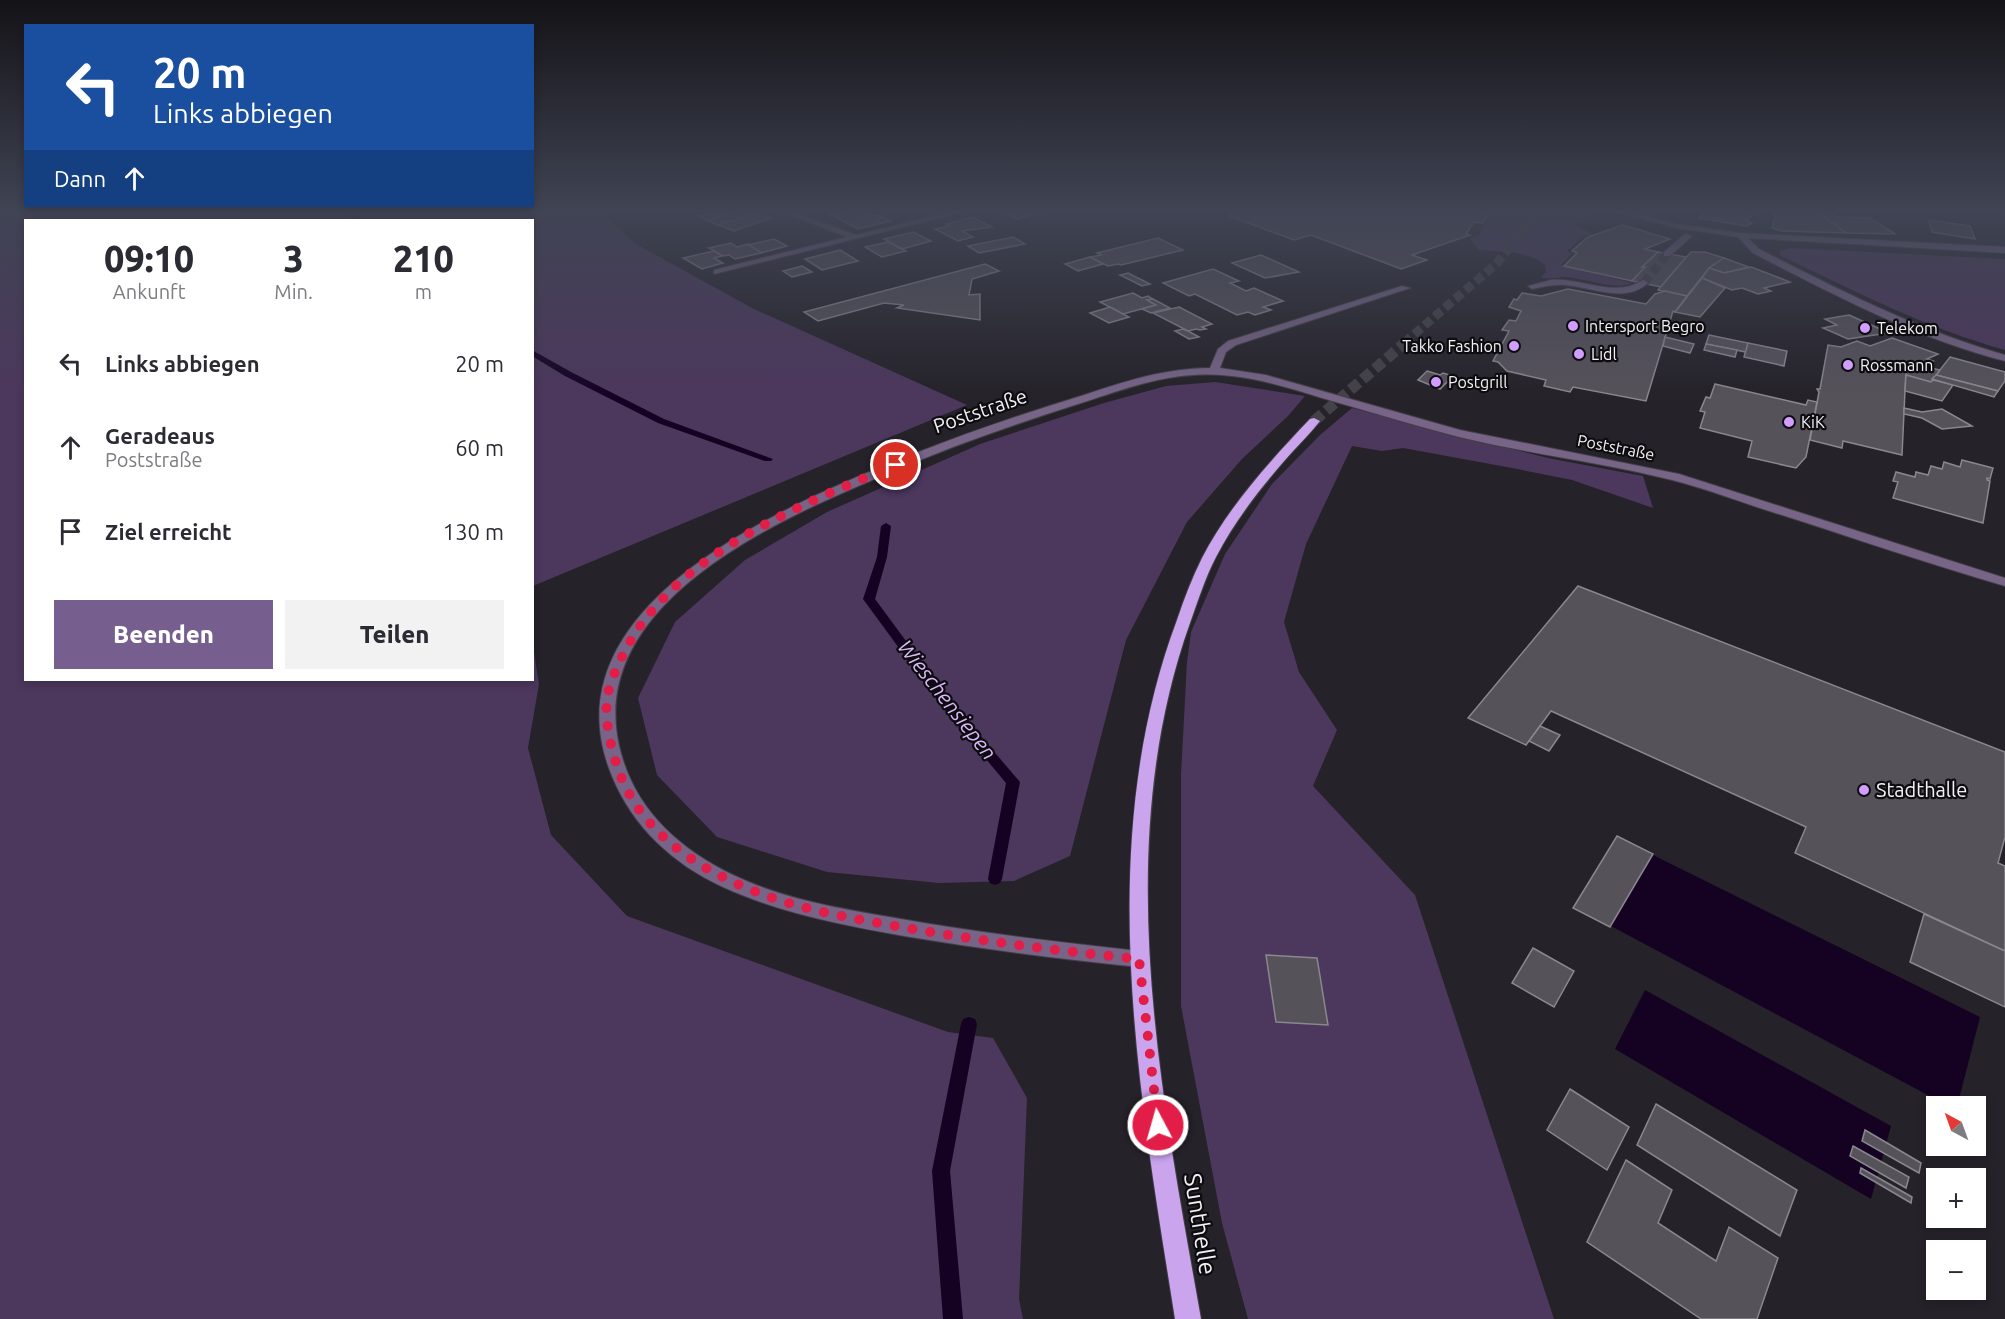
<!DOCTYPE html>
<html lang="de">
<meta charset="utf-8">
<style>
:root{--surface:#fff;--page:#f2f2f3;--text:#2b2b33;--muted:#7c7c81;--accent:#765e8e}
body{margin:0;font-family:Ubuntu,sans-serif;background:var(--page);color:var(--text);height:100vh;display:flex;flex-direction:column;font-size:22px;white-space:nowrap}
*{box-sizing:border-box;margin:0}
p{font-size:20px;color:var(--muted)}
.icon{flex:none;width:33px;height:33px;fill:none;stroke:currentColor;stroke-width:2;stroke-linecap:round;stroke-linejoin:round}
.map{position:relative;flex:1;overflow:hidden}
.drawer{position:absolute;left:24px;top:219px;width:510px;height:462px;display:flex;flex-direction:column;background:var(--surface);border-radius:0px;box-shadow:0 3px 9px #0003}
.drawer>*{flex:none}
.hud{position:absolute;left:24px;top:24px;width:510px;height:183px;border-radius:0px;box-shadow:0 3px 9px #0003;background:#1a4fa0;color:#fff;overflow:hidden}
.needle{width:39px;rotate:319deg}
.fabs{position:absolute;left:1926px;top:1096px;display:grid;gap:12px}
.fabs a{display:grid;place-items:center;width:60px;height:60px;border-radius:0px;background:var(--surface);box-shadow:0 3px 9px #0003;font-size:30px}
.pin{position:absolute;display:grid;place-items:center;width:51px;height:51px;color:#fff;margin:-26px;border:3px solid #fff;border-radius:50%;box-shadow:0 2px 6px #0007}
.me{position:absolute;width:66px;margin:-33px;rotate:354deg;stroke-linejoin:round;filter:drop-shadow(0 0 4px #0008)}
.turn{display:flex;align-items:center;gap:21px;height:126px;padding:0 30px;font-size:27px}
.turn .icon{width:78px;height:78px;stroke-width:2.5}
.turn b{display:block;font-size:42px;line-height:51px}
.then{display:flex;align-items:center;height:57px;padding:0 30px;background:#0003;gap:12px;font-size:22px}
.eta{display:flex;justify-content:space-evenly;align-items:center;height:102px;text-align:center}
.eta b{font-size:36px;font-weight:800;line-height:42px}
.primary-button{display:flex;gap:12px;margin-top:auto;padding:12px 30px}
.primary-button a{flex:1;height:69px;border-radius:0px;background:var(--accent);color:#fff;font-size:24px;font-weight:800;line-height:69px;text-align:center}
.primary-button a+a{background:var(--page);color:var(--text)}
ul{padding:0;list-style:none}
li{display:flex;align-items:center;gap:18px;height:84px;padding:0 30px}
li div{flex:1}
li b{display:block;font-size:22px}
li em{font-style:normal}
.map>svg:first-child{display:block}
.green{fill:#4c375d}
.water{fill:#150223}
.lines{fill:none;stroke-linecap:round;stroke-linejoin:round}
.stream{fill:#150223;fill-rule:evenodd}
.building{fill:#56525a;stroke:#8b878f;stroke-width:1.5}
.street-tunnel{stroke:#444148;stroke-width:9;stroke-dasharray:9 4.5;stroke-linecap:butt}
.primary-tunnel-far1{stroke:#444148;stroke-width:9;stroke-dasharray:9 4.5;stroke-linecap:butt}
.primary-tunnel{stroke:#444148;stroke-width:11;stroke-dasharray:11 5;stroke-linecap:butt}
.street-casing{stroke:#423f46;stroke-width:2}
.primary-casing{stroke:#423f46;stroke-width:2}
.street{fill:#776487;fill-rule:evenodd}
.primary{fill:#cba4ee;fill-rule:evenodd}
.route{stroke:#e11d48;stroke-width:10;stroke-dasharray:0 18}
.poi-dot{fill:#d19dfe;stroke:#0d0c0f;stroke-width:2}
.labels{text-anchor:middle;stroke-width:4.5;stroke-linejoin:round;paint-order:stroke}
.far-poi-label{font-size:16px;fill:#f4f1f6;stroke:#0d0c0f;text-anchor:start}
.far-street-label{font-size:16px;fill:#f4f1f6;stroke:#0d0c0f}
.street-label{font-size:20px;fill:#f4f1f6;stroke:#0d0c0f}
.poi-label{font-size:20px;fill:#f4f1f6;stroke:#0d0c0f;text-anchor:start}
.water-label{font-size:21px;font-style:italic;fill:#dbb8fb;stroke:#0d0c0f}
.near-street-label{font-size:24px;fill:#f4f1f6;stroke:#0d0c0f}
</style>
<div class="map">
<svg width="2005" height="1319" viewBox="0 0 2005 1319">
<rect width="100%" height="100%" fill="#252229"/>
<g class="green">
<path d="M 0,212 L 601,212 L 636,244 L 752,308 L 967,405 L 533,586 L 532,220 L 26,220 L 26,680 L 532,680 L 533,646 L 539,684 L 528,748 L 551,835 L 627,916 L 948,1032 L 993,1038 L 1027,1098 L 1019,1299 L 1023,1319 L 0,1319 Z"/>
<path d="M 1492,212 L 1577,212 L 1591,216 L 1573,224 L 1593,234 L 1583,236 L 1567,251 L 1572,254 L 1561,265 L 1632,283 C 1613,291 1586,278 1565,277 C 1556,277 1548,280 1541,277 L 1546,272 L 1545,265 C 1526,250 1502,252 1479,250 L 1471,239 L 1479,235 Z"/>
<path d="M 1791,248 L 2005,259 L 2005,350 C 1926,328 1855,291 1781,256 L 1779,251 Z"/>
<path d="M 1215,382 L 1305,396 L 1288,416 L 1242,459 L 1187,522 L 1126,640 L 1070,856 L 1014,881 L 939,883 L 827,872 L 717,837 L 657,775 L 638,698 L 675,622 L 745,560 L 827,512 L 980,444 L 1104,403 L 1166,386 Z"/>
<path d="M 1352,408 L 1548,458 L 1643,476 L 1653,508 L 1572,480 L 1512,468 L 1403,448 L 1382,451 L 1352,446 L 1306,544 L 1284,622 L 1299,672 L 1337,730 L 1313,786 L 1415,895 L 1554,1319 L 1248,1319 L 1222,1223 L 1181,1006 L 1181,774 L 1187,662 L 1191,632 L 1225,554 L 1272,484 L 1320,435 Z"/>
</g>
<g class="water">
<path d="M 1651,854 L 1980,1017 L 1957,1107 L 1950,1107 L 1611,926 Z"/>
<path d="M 1645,990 L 1891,1126 L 1871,1199 L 1615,1049 Z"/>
</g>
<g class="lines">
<g class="stream">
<path d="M 342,212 L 350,212 L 363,220 L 356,220 Z"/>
<path d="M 532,350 L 571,372 L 664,419 L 773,459 L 771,461 L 765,461 L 658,423 L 565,376 L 532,356 Z"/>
<path d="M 886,523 L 891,526 L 887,557 L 875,599 L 948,698 L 1020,782 L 1002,879 L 1000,883 L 995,885 L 990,883 L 988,879 L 1006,783 L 940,704 L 863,599 L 877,557 L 881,526 Z"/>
<path d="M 969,1017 L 975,1019 L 977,1024 L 950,1171 L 963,1319 L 943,1319 L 932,1171 L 961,1024 L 963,1019 Z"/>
</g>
</g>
<g class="building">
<path d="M 712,212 L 725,216 L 708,221 L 698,216 Z"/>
<path d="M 731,212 L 757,212 L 758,213 L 718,225 L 708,221 Z"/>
<path d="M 862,212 L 879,216 L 891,221 L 858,229 L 828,213 Z"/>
<path d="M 1003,212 L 1043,212 L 1017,219 Z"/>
<path d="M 1231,212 L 1490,212 L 1483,223 L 1474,222 L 1466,234 L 1470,235 L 1412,255 L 1427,260 L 1401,269 L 1311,235 L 1294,240 L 1229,216 Z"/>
<path d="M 1706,212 L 1753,212 L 1755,213 L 1746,220 L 1752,223 L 1747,226 L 1699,218 Z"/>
<path d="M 1818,212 L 1829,212 L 1836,217 L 1870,218 L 1895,234 L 1846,233 Z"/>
<path d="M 1818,212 L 1845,233 L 1782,231 L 1772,228 L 1776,212 Z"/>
<path d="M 758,213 L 771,218 L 734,231 L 718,225 Z"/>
<path d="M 972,217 L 992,227 L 962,231 L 973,237 L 958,241 L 935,229 L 949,226 L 946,224 Z"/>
<path d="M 1929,220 L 1970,226 L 1975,239 L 1932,232 Z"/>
<path d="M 1623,225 L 1670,239 L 1645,249 L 1658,252 L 1642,267 L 1645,267 L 1632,281 L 1564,266 L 1577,253 L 1572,251 L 1588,237 Z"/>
<path d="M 913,232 L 931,241 L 902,249 L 884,239 Z"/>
<path d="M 1013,237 L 1025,244 L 979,253 L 968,246 Z"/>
<path d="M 1158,238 L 1183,250 L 1121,265 L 1118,264 L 1108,266 L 1090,257 L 1101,255 L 1097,253 Z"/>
<path d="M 774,239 L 787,246 L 761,253 L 748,245 Z"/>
<path d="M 888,242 L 906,251 L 882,257 L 865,247 Z"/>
<path d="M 731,243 L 737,247 L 748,244 L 761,253 L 735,259 L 729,255 L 723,256 L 709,248 Z"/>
<path d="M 840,250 L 858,261 L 822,270 L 805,259 Z"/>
<path d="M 714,251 L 722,256 L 714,258 L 723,263 L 702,269 L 683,258 Z"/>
<path d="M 1658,252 L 1686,257 L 1661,287 L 1632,281 L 1645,267 L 1642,267 Z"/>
<path d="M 1691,252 L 1705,252 L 1724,258 L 1709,268 L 1687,296 L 1658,290 Z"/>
<path d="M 1261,255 L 1299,272 L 1265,278 L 1232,263 Z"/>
<path d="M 1090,257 L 1103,264 L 1078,271 L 1065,264 Z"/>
<path d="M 1724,258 L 1749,267 L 1724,273 L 1709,268 Z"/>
<path d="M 985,264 L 999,271 L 972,279 L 969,295 L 980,294 L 980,320 L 897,308 L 904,305 L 884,303 L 818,321 L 804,312 Z"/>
<path d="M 802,266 L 812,272 L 792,277 L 783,271 Z"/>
<path d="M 1751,267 L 1790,282 L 1764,288 L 1771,291 L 1758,294 L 1742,288 L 1732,290 L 1702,278 L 1709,268 L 1724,273 Z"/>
<path d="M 1213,269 L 1239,281 L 1230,283 L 1246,291 L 1254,288 L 1283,301 L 1263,307 L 1271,310 L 1255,315 L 1248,312 L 1237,315 L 1195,294 L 1189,296 L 1163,283 Z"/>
<path d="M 1128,273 L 1150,284 L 1142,286 L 1120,275 Z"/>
<path d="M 1702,278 L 1725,288 L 1700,317 L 1675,312 Z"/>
<path d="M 1568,289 L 1646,304 L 1655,294 L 1665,291 L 1687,296 L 1675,312 L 1673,311 L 1646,401 L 1573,387 L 1570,392 L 1544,386 L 1546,380 L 1507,371 L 1498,362 L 1493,361 L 1509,331 L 1502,330 L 1509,320 L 1516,321 L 1521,311 L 1509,307 L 1514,299 L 1517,300 L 1522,293 L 1541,296 Z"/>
<path d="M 1133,293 L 1142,298 L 1148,296 L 1153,299 L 1147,300 L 1156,305 L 1123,314 L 1100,302 Z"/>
<path d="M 1153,299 L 1170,308 L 1151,313 L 1142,309 L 1156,305 L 1147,300 Z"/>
<path d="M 1110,307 L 1123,314 L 1129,317 L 1109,323 L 1090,313 Z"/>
<path d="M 1179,307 L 1212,324 L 1202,327 L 1206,329 L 1200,330 L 1196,329 L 1188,331 L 1153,313 Z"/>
<path d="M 1849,315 L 1889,333 L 1848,339 L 1823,328 L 1837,325 L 1825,319 Z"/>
<path d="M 1183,329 L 1188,331 L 1199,337 L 1189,339 L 1175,331 Z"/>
<path d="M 1709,335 L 1748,343 L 1746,352 L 1706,344 Z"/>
<path d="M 1665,337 L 1694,344 L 1690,353 L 1663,346 Z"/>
<path d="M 1892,338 L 1938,354 L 1927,359 L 1933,361 L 1927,363 L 1929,366 L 1914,372 L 1906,369 L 1902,455 L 1843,441 L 1842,448 L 1810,440 L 1819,392 L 1817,389 L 1820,389 L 1828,345 L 1841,347 L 1857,341 L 1870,346 Z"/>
<path d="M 1748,343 L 1787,351 L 1784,366 L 1744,357 Z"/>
<path d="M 1706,344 L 1737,350 L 1735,357 L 1704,350 Z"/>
<path d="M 1950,357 L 2005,372 L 2005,381 L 1998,391 L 1936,375 Z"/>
<path d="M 1926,367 L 1940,370 L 1931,382 L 1906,375 L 1906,369 L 1914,372 Z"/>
<path d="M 1427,371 L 1440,375 L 1443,373 L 1453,376 L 1440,389 L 1418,380 Z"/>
<path d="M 1906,375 L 1931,382 L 1933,380 L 1953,385 L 1942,401 L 1905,391 Z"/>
<path d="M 1936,375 L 1998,391 L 1994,397 L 1932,379 Z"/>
<path d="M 1715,384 L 1806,405 L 1808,400 L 1817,402 L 1806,457 L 1796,468 L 1748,457 L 1752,441 L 1700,428 L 1705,412 L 1700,411 L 1706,397 L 1710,398 Z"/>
<path d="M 1904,408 L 1922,412 L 1942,409 L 1972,426 L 1942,429 L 1922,418 L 1904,414 Z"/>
<path d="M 1962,460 L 1993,468 L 1990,479 L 1987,478 L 1987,480 L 1990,481 L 1983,523 L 1893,498 L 1898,482 L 1893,481 L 1896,472 L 1915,477 L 1916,472 L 1928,475 L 1931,466 L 1942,469 L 1944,462 L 1960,467 Z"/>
<path d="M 1578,586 L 2005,752 L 2005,837 L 1998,863 L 2005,866 L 2005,951 L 1795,853 L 1806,827 L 1551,711 L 1526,745 L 1468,718 Z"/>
<path d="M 1540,726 L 1560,735 L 1549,751 L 1529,741 Z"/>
<path d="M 1617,836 L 1653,854 L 1610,927 L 1573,908 Z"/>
<path d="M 1924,914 L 2005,951 L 2005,1007 L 1910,962 Z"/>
<path d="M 1533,948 L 1574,971 L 1554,1007 L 1512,983 Z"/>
<path d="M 1266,955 L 1317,958 L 1328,1025 L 1276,1022 Z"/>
<path d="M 1570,1089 L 1629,1127 L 1607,1170 L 1547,1130 Z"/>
<path d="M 1656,1104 L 1797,1190 L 1780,1236 L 1637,1145 Z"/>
<path d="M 1865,1130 L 1921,1163 L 1919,1173 L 1862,1141 Z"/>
<path d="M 1853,1146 L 1909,1177 L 1906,1188 L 1850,1156 Z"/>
<path d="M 1626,1160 L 1672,1190 L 1658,1223 L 1716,1261 L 1729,1227 L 1778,1258 L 1757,1319 L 1701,1319 L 1587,1242 Z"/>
<path d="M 1861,1168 L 1912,1197 L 1911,1203 L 1860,1173 Z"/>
</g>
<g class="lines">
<path class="street-tunnel" d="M 1644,283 L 1667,254"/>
<path class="primary-tunnel-far1" d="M 1404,343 L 1496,264 L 1538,212"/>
<path class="primary-tunnel" d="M 1314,421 L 1406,342"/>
<defs>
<g id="street">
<path d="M 782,212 L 794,212 L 856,235 L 949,212 L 964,212 L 714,274 L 714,270 L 847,237 Z"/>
<path d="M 1616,212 L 1631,212 L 1676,224 L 1741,233 L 2005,247 L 2005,253 L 1748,238 L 1759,249 C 1839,290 1918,330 2005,355 L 2005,361 C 1916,338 1834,295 1753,253 L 1738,237 L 1676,228 Z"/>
<path d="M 1685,234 L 1692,236 L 1670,256 L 1664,256 L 1664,252 Z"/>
<path d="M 1551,280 C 1576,278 1601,291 1626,287 C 1633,286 1638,282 1644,280 L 1648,283 C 1625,304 1592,287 1565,285 C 1554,284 1543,287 1532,289 L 1528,286 Z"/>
<path d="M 1402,286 L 1410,288 L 1236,345 L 1226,352 L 1220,368 L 1266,375 L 1460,430 L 1679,474 L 2005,578 L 2005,586 C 1925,563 1845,535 1766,510 C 1735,500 1704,488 1672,480 C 1602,462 1529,454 1459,437 C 1413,425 1368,411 1322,398 C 1280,385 1239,372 1194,375 C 1154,377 1116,392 1078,404 C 1016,424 954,445 894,471 C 783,517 573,605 623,760 C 640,814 683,851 733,875 C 785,900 844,909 901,919 C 980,933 1059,942 1139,951 L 1146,953 L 1149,959 L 1146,965 L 1139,967 C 1060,959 982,949 904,936 C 842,925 780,913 723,887 C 673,864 633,827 612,776 C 540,603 795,501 916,453 C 970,432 1025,413 1081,396 C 1123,382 1165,368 1210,368 L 1218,349 L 1228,341 Z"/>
</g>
<path id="primary" d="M 1314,418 L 1320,421 C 1309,435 1296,447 1285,460 C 1259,490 1234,522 1216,557 C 1205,578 1198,601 1190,623 C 1110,847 1161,1092 1201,1319 L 1175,1319 C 1139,1090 1093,844 1177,620 C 1184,599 1192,578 1202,558 C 1229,506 1270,461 1310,419 Z"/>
</defs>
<use href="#street" class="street-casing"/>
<use href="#primary" class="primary-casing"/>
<use href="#street" class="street"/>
<use href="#primary" class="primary"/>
</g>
<linearGradient id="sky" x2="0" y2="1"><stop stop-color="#141317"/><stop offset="0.53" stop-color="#404454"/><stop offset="1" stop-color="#404454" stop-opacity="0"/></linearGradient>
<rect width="2005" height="397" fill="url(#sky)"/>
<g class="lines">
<path class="route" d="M 896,465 C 798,506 668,557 621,659 C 615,672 609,685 607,699 C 605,721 610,744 617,766 C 639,833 700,871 764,895 C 808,911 855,919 901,927 C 980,941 1059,951 1139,959 L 1158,1125"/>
</g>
<g class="poi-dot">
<circle cx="1573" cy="326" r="6"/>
<circle cx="1865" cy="328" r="6"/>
<circle cx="1514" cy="346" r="6"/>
<circle cx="1579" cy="354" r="6"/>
<circle cx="1848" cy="365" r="6"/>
<circle cx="1436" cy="382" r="6"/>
<circle cx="1789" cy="422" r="6"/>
<circle cx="1864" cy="790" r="6"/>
</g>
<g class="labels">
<g class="far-poi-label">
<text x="1585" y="332">Intersport Begro</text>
<text x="1877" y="334">Telekom</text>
<text x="1502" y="352" text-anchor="end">Takko Fashion</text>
<text x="1591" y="360">Lidl</text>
<text x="1860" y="371">Rossmann</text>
<text x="1448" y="388">Postgrill</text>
<text x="1801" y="428">KiK</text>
</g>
<g class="far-street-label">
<text transform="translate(1616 447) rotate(11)" y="6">Poststraße</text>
</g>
<g class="street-label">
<text transform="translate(980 411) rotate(-19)" y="7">Poststraße</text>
</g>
<g class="poi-label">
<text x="1876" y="797">Stadthalle</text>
</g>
<g class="water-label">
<text transform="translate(947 700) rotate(52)" y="7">Wieschensiepen</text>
</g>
<g class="near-street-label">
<text transform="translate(1200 1224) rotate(81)" y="8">Sunthelle</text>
</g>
</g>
</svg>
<div class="fabs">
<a><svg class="needle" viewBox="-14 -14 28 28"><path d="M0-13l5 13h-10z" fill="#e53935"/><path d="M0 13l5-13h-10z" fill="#7c7c81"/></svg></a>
<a>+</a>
<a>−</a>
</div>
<div class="pin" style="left:896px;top:465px;background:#d93025"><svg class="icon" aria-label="arrive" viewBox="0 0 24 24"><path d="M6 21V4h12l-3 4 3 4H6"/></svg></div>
<svg class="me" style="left:1158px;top:1125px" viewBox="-20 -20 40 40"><circle r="17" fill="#e11d48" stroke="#fff" stroke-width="3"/><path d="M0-11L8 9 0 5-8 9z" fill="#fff"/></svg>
<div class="hud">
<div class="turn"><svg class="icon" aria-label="left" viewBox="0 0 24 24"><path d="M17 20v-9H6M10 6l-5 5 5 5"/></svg><div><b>20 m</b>Links abbiegen</div></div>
<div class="then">Dann<svg class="icon" aria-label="ahead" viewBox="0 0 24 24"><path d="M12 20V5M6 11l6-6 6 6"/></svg></div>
</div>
<section class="drawer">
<div class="eta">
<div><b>09:10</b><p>Ankunft</p></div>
<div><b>3</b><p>Min.</p></div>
<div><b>210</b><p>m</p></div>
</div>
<ul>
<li><svg class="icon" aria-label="left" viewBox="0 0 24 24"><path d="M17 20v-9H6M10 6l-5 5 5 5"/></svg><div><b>Links abbiegen</b></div><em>20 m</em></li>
<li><svg class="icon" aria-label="ahead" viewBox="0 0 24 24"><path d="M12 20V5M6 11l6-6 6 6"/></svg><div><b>Geradeaus</b><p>Poststraße</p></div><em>60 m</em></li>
<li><svg class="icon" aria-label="arrive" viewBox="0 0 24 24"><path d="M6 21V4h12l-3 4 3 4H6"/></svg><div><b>Ziel erreicht</b></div><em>130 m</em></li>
</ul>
<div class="primary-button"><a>Beenden</a><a>Teilen</a></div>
</section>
</div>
